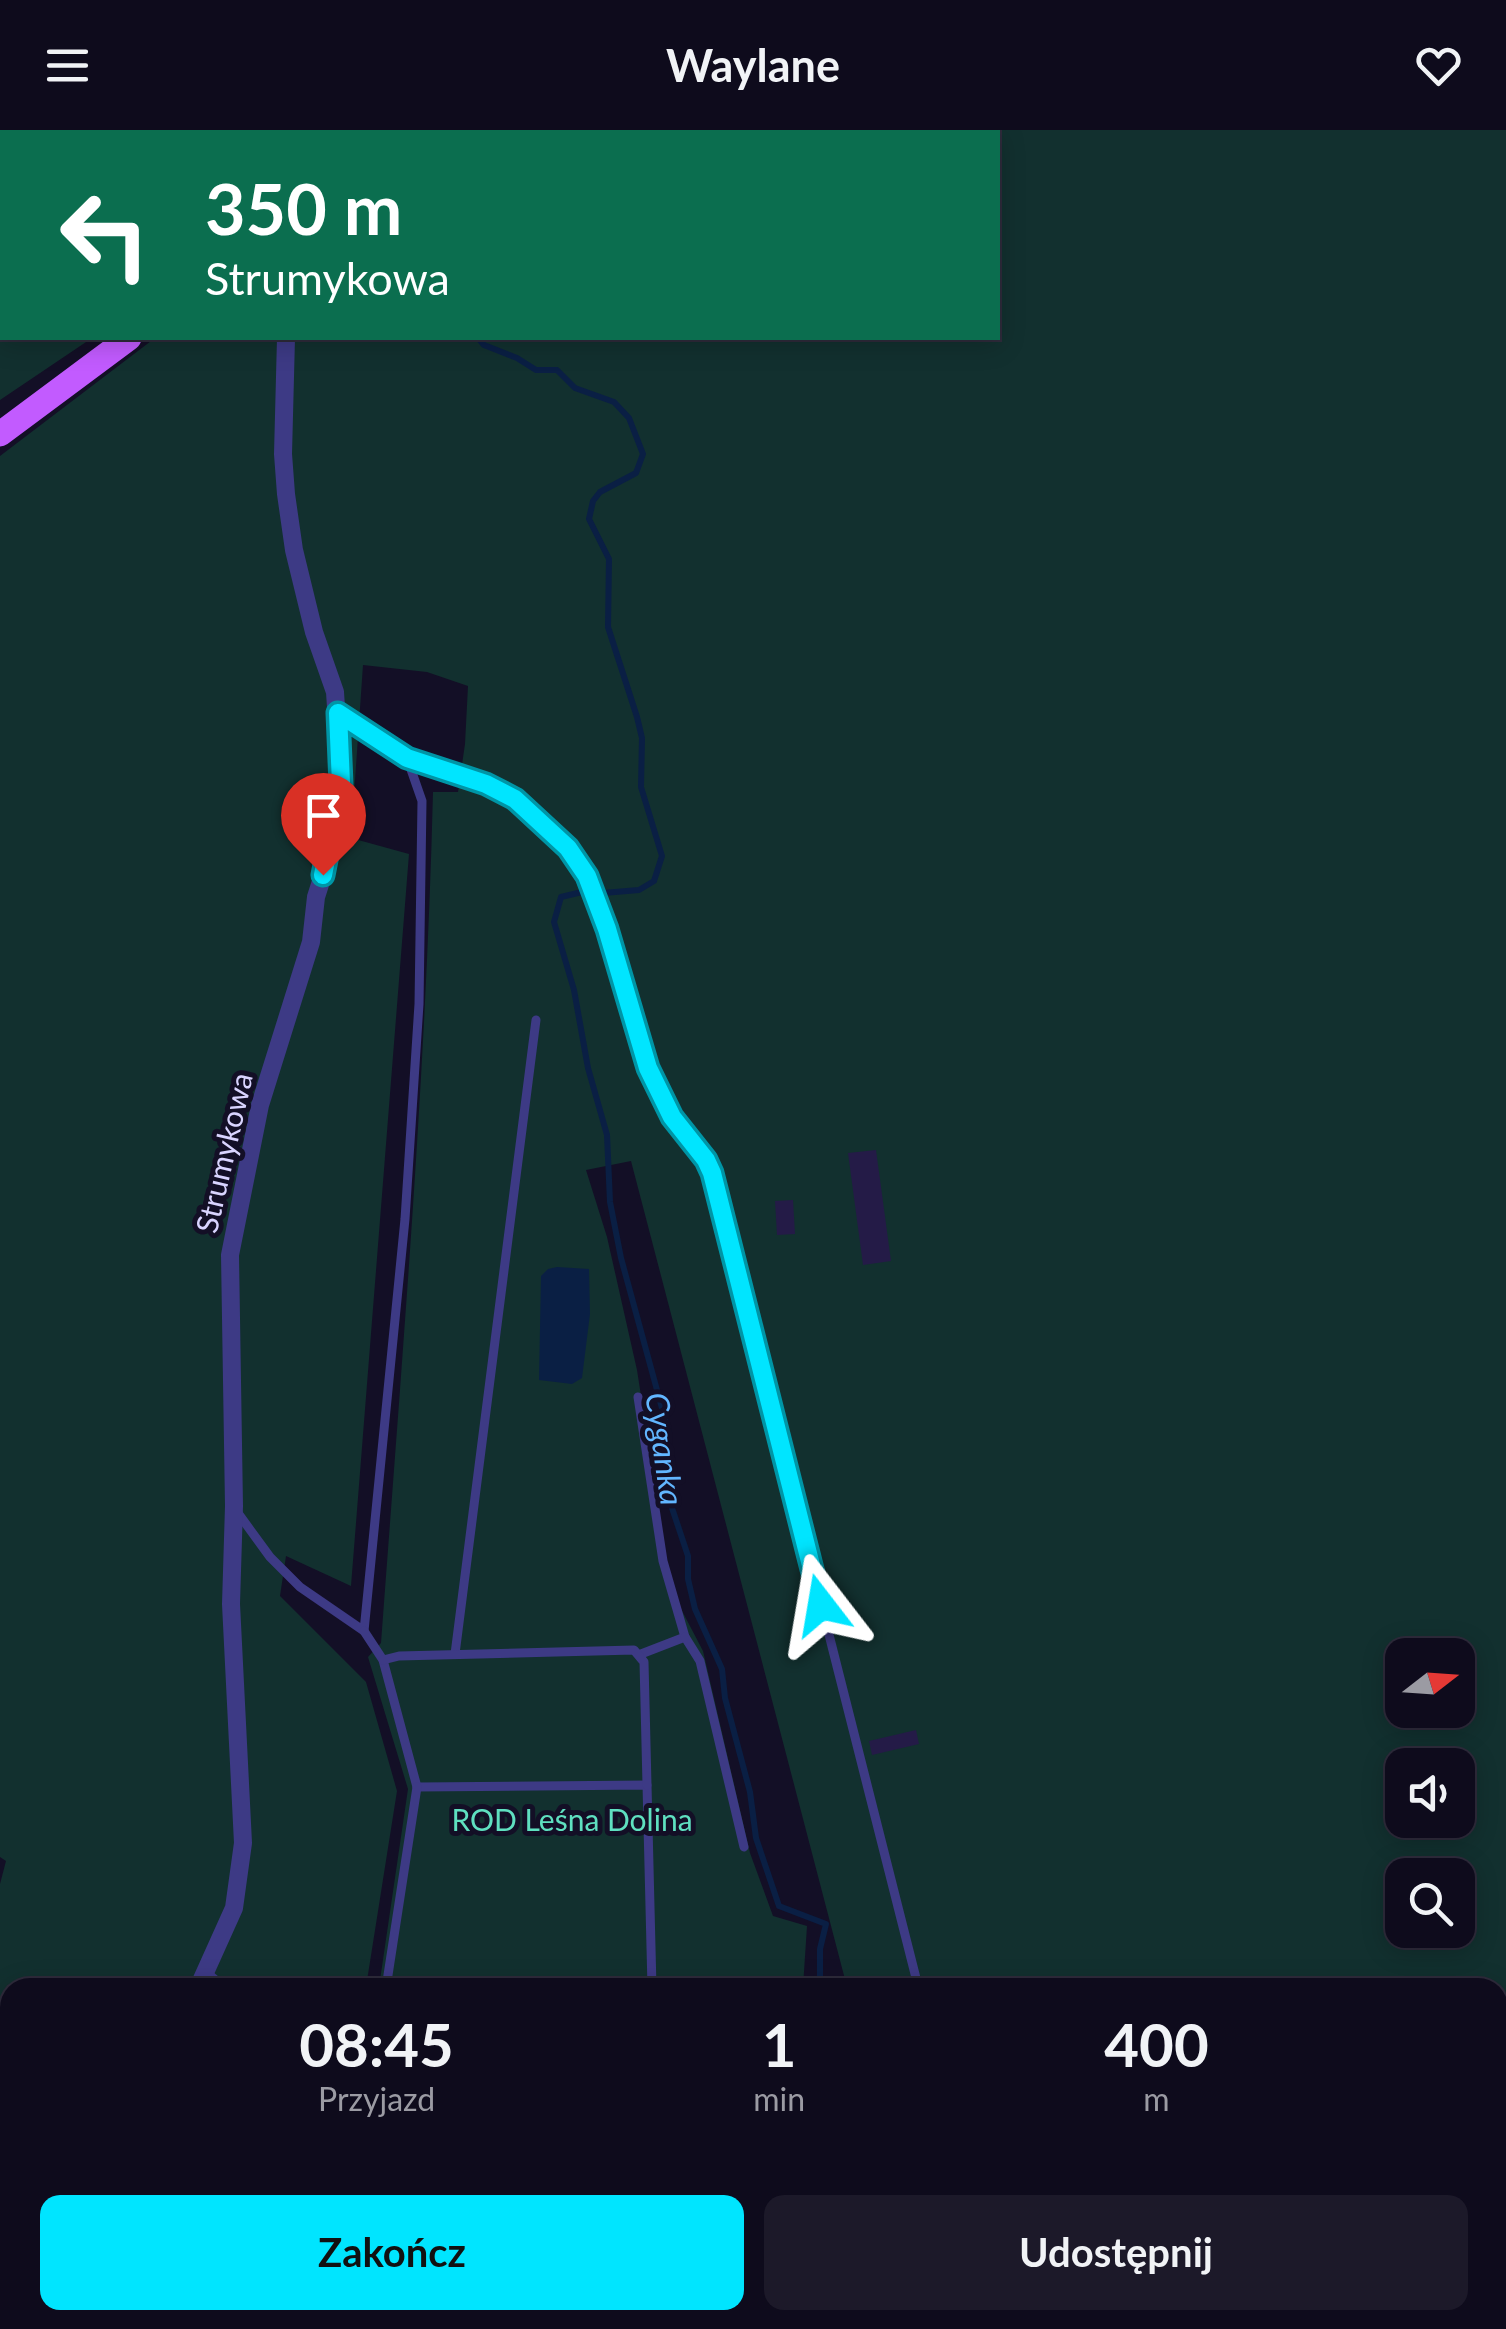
<!DOCTYPE html>
<html lang="pl">
<meta charset="utf-8">
<style>
:root{--surface:#0e0b1c;--page:#1c1929;--text:#f1f3f6;--muted:#9b9ba3;--line:#2e2b3b;--accent:#00e5ff}
body{margin:0;font-family:Lato,sans-serif;background:var(--page);color:var(--text);height:100vh;display:flex;flex-direction:column;font-size:38px;white-space:nowrap}
*{box-sizing:border-box;margin:0}
p{font-size:32px;color:var(--muted)}
.icon{flex:none;width:55px;height:55px;fill:none;stroke:currentColor;stroke-width:2;stroke-linecap:round;stroke-linejoin:round}
.map{position:relative;flex:1;overflow:hidden}
.sheet{position:absolute;left:0px;top:1848px;width:1508px;height:352px;display:flex;flex-direction:column;background:var(--surface);border-radius:30px 30px 0 0;box-shadow:0 5px 25px #0003,0 0 0 2px var(--line)}
.sheet>*{flex:none}
.top-card{position:absolute;left:0px;top:0px;width:1000px;height:210px;box-shadow:0 5px 25px #0003,0 0 0 2px var(--line);background:#0b6e4f;color:#fff;overflow:hidden}
.needle{width:65px;rotate:73deg}
.tools{position:absolute;left:1385px;top:1508px;display:grid;gap:20px}
.tools a{display:grid;place-items:center;width:90px;height:90px;border-radius:20px;background:var(--surface);box-shadow:0 5px 25px #0003,0 0 0 2px var(--line);font-size:50px}
.pin{position:absolute;display:grid;place-items:center;width:85px;height:85px;color:#fff;margin:-102px -42px;border-radius:50% 50% 50% 0;rotate:-45deg;box-shadow:0 0 10px #0007}
.pin .icon{rotate:45deg}
.me{position:absolute;width:110px;margin:-55px;rotate:346deg;stroke-linejoin:round;filter:drop-shadow(0 0 8px #0008)}
.turn{display:flex;align-items:center;gap:35px;height:210px;padding:0 40px;font-size:45px}
.turn .icon{width:130px;height:130px;stroke-width:2.5}
.turn b{display:block;font-size:70px;line-height:85px}
.eta{display:flex;justify-content:space-evenly;align-items:center;height:170px;text-align:center}
.eta b{font-size:60px;font-weight:700;line-height:70px}
.cta{display:flex;gap:20px;margin-top:auto;padding:20px 40px}
.cta a{flex:1;height:115px;border-radius:20px;background:var(--accent);color:#111;font-size:40px;font-weight:700;line-height:115px;text-align:center}
.cta a+a{background:var(--page);color:var(--text)}
header{display:flex;justify-content:space-between;align-items:center;height:130px;padding:0 40px;background:var(--surface);font-size:45px;font-weight:700}
.map>svg:first-child{display:block}
.green{fill:#12302f;fill-rule:evenodd}
.water{fill:#0a1f44}
.lines{fill:none;stroke-linecap:round;stroke-linejoin:round}
.stream{stroke:#0a1f44;stroke-width:6}
.building{fill:#241b47}
.service{stroke:#3d3a85;stroke-width:9}
.minor{stroke:#3d3a85;stroke-width:18}
.primary{stroke:#c25bff;stroke-width:25}
.route-casing{stroke:#0095a6;stroke-width:25}
.route{stroke:#00e5ff;stroke-width:18}
.labels{text-anchor:middle;stroke-width:10;stroke-linejoin:round;paint-order:stroke}
.street-label{font-size:30px;fill:#d9d4ff;stroke:#130f26}
.park-label{font-size:30px;fill:#5fe0c0;stroke:#130f26}
.water-label{font-size:32px;font-style:italic;fill:#62b6ff;stroke:#130f26}
</style>
<header><svg class="icon" aria-label="menu" viewBox="0 0 24 24"><path d="M4 6h16M4 12h16M4 18h16"/></svg>Waylane<svg class="icon" aria-label="heart" viewBox="0 0 24 24"><path d="M12 20l-8-8c-3-5 5-10 8-4 3-6 11-1 8 4z"/></svg></header>
<div class="map">
<svg width="1506" height="2199" viewBox="0 0 1506 2199">
<rect width="100%" height="100%" fill="#130f26"/>
<g class="green">
<path d="M 0,0 L 188,2 L 2,2 L 2,208 L 92,208 L 0,270 Z"/>
<path d="M 452,0 L 1506,0 L 1506,2199 L 827,2199 L 828,2190 L 1498,2190 L 1498,1858 L 847,1857 L 631,1031 L 586,1040 L 607,1107 L 637,1240 L 667,1433 L 680,1477 L 703,1521 L 750,1723 L 773,1786 L 807,1796 L 803,1857 L 379,1857 L 408,1659 L 368,1527 L 381,1513 C 402,1229 426,946 433,662 L 458,662 L 465,614 L 468,556 L 427,542 L 363,535 L 351,708 L 409,724 L 351,1456 L 286,1426 L 280,1466 L 366,1552 L 397,1661 L 366,1857 L 10,1858 L 10,2190 L 353,2190 L 352,2199 L 0,2199 L 0,1754 L 6,1731 L 0,1727 L 0,326 L 155,208 L 998,208 L 998,2 ZM 1402,1525 L 1458,1525 L 1458,1580 L 1402,1580 ZM 1402,1635 L 1458,1635 L 1458,1690 L 1402,1690 ZM 1402,1745 L 1458,1745 L 1458,1800 L 1402,1800 Z"/>
<path d="M 363,2190 L 802,2190 L 802,2199 L 362,2199 Z"/>
</g>
<path class="water" d="M 557,1137 L 589,1139 L 590,1184 L 582,1248 L 572,1254 L 539,1250 L 541,1146 L 548,1139 Z"/>
<g class="lines">
<g class="stream">
<path d="M 463,2 L 463,0"/>
<path d="M 478,208 L 484,215 L 517,228 L 536,240 L 557,240 L 575,258 L 614,272 L 629,288 L 643,324 L 636,343 L 600,362 L 593,371 L 589,389 L 609,429 L 608,497 L 637,587 L 642,608 L 641,657 L 662,726 L 654,751 L 639,760 L 603,763"/>
<path d="M 582,762 L 561,767 L 554,792 L 574,860 L 588,938 L 607,1005 L 610,1072 L 621,1128 L 669,1304 L 666,1349 L 670,1372 L 688,1426 L 688,1449 L 695,1479 L 722,1539 L 725,1568 L 750,1662 L 756,1708 L 779,1776 L 826,1794 L 820,1819 L 820,1858"/>
<path d="M 836,2190 L 837,2199"/>
</g>
</g>
<g class="building">
<path d="M 876,1020 L 891,1131 L 863,1135 L 848,1023 Z"/>
<path d="M 793,1070 L 795,1104 L 777,1105 L 775,1071 Z"/>
<path d="M 916,1600 L 919,1614 L 872,1625 L 869,1611 Z"/>
</g>
<g class="lines">
<g class="service">
<path d="M 338,583 L 407,628 L 486,654 L 515,669 L 567,718 L 587,745 L 607,799 L 648,938 L 672,987 L 706,1030 L 712,1043 L 916,1848"/>
<path d="M 638,1267 L 663,1431 L 685,1507 L 641,1524"/>
<path d="M 235,1379 L 270,1427 L 300,1457 L 364,1501 L 405,1089 L 419,874 L 422,671 L 407,628"/>
<path d="M 364,1501 L 383,1530 L 417,1657 L 647,1655 L 652,1858"/>
<path d="M 685,1507 L 700,1531 L 744,1717"/>
<path d="M 455,1524 L 536,890"/>
<path d="M 383,1530 L 399,1526 L 634,1520 L 644,1532 L 647,1655"/>
<path d="M 206,1842 L 225,1858"/>
<path d="M 386,1858 L 417,1657"/>
<path d="M 471,2190 L 471,2199"/>
<path d="M 655,2190 L 655,2199"/>
<path d="M 795,2190 L 796,2199"/>
<path d="M 369,2199 L 369,2190"/>
</g>
<g class="minor">
<path d="M 218,0 L 221,2"/>
<path d="M 350,2 L 352,0"/>
<path d="M 198,1858 L 234,1778 L 243,1713 L 231,1474 L 234,1376 L 230,1125 L 260,975 L 311,812 L 316,767 L 330,723 L 341,654 L 335,562 L 314,502 L 294,420 L 286,364 L 283,324 L 286,208"/>
<path d="M 112,2190 L 113,2199"/>
</g>
<g class="primary">
<path d="M 309,2 L 311,0"/>
<path d="M 0,304 L 129,208"/>
</g>
</g>
<g class="lines">
<defs>
<path id="route" d="M 323,745 L 341,654 L 338,583 L 407,628 L 486,654 L 515,669 L 568,718 L 587,746 L 607,799 L 648,938 L 672,987 L 706,1030 L 712,1043 L 821,1475"/>
</defs>
<use href="#route" class="route-casing"/>
<use href="#route" class="route"/>
</g>
<g class="labels">
<g class="street-label">
<text transform="translate(225 1023) rotate(-77)" y="10">Strumykowa</text>
</g>
<g class="park-label">
<text x="572" y="1701">ROD Leśna Dolina</text>
</g>
<g class="water-label">
<text transform="translate(664 1319) rotate(82)" y="11">Cyganka</text>
</g>
</g>
</svg>
<div class="tools">
<a><svg class="needle" viewBox="-14 -14 28 28"><path d="M0-13l5 13h-10z" fill="#e53935"/><path d="M0 13l5-13h-10z" fill="#9b9ba3"/></svg></a>
<a><svg class="icon" aria-label="sound" viewBox="0 0 24 24"><path d="M4 9h4l5-4v14l-5-4H4zM17 9q2 3 0 6"/></svg></a>
<a><svg class="icon" aria-label="search" viewBox="0 0 24 24"><circle cx="10" cy="10" r="6"/><path d="M15 15l6 6"/></svg></a>
</div>
<div class="pin" style="left:323px;top:745px;background:#d93025"><svg class="icon" aria-label="arrive" viewBox="0 0 24 24"><path d="M6 21V4h12l-3 4 3 4H6"/></svg></div>
<svg class="me" style="left:821px;top:1475px" viewBox="-20 -20 40 40"><path d="M0-17L14 15 0 8-14 15z" fill="#00e5ff" stroke="#fff" stroke-width="4"/></svg>
<div class="top-card">
<div class="turn"><svg class="icon" aria-label="left" viewBox="0 0 24 24"><path d="M17 20v-9H6M10 6l-5 5 5 5"/></svg><div><b>350 m</b>Strumykowa</div></div>
</div>
<section class="sheet">
<div class="eta">
<div><b>08:45</b><p>Przyjazd</p></div>
<div><b>1</b><p>min</p></div>
<div><b>400</b><p>m</p></div>
</div>
<div class="cta"><a>Zakończ</a><a>Udostępnij</a></div>
</section>
</div>
